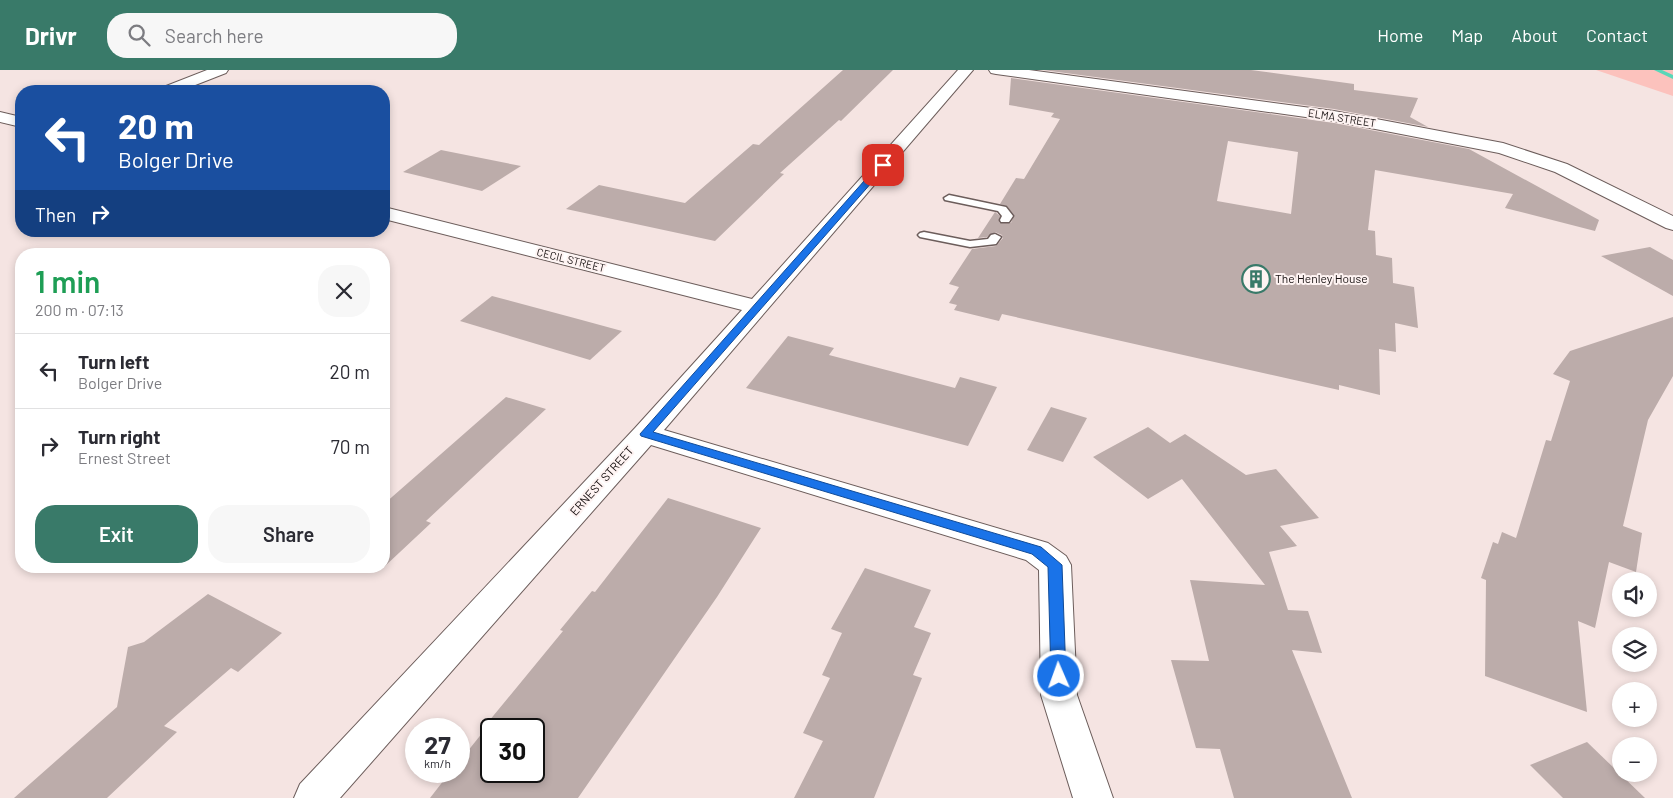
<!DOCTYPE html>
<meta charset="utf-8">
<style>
:root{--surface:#fff;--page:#f7f7f7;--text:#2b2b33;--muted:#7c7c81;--line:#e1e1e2;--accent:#397a69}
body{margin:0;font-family:Barlow,sans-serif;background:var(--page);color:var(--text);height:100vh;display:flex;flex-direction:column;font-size:19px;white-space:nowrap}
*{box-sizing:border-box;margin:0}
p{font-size:16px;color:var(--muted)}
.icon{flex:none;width:28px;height:28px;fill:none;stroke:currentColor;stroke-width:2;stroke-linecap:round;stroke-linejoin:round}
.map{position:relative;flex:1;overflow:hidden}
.sheet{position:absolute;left:15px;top:178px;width:375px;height:325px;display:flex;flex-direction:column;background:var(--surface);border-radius:20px;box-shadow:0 2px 8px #0003}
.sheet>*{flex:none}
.hud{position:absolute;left:15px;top:15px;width:375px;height:152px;border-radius:20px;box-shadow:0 2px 8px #0003;background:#1a4fa0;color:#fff;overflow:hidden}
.controls{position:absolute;left:1612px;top:502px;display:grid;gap:10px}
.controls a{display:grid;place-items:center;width:45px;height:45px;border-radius:50%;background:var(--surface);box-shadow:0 2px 8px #0003;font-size:25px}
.speed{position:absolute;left:405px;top:648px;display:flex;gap:10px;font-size:25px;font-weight:700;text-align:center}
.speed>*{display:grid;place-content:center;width:65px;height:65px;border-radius:50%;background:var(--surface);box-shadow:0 2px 8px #0003;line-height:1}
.speed small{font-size:12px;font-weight:400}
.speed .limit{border:2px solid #111;border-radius:8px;background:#fff;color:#111}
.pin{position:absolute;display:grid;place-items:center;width:42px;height:42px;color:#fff;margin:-21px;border-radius:10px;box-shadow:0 2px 8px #0006}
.me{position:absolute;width:55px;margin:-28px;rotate:358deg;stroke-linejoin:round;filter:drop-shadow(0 0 4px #0008)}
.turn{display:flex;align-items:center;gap:18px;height:105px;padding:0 20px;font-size:22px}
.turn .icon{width:65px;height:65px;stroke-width:2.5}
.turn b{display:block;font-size:35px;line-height:42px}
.then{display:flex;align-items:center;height:48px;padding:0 20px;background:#0003;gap:10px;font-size:19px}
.round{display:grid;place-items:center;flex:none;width:52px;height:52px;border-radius:20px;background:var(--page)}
.summary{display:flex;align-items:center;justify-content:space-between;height:85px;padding:0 20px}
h1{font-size:30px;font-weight:600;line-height:38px;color:#1e9e55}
.action{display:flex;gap:10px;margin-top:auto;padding:10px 20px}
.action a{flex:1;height:58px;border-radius:20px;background:var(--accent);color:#fff;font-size:20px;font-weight:600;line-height:58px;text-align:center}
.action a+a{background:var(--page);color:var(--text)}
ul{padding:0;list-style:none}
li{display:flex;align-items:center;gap:15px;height:75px;padding:0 20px;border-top:1px solid var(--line)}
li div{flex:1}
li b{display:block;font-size:19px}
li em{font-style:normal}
header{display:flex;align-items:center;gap:30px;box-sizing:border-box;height:70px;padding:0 25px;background:var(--accent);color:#fff}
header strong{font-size:24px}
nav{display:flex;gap:28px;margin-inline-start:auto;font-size:18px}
.search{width:350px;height:45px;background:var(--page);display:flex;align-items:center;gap:12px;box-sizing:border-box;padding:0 18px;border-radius:20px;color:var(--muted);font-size:19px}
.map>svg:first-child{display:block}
.green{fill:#fcc2bd}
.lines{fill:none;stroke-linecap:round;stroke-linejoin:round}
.stream{fill:#59d7b8;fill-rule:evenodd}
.building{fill:#bcacaa;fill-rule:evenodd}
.lane-casing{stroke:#6c5d5b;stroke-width:3}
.street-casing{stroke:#6c5d5b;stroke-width:2}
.lane{fill:#fff;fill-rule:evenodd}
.street{fill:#fff;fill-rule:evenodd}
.route{fill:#1a73e8;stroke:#114b97}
.labels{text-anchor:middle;stroke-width:4;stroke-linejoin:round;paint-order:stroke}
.far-street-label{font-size:11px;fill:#171111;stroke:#fef3f2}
.poi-label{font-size:12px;fill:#171111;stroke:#fef3f2;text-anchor:start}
.street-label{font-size:12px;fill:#171111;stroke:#fef3f2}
</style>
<header>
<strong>Drivr</strong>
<div class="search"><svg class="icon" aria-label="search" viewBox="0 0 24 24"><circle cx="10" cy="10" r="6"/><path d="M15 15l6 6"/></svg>Search here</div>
<nav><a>Home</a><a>Map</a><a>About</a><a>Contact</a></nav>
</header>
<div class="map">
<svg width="1673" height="728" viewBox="0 0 1673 728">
<rect width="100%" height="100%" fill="#f5e4e2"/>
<path class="green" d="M 1596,0 L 1673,0 L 1673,26 Z"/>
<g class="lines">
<path class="stream" d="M 1654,0 L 1662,0 L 1673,5 L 1673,9 Z"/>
</g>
<g class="building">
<path d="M 843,0 L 893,0 L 841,51 L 839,50 L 780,103 L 784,104 L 715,171 L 566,139 L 599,115 L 685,133 L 753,74 L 759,75 Z"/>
<path d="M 1043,0 L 1251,0 L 1354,14 L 1354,20 L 1418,28 L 1410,47 L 1428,57 L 1334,39 Z"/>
<path d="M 1011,8 L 1334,53 L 1469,79 L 1599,150 L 1595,161 L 1505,138 L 1513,124 L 1375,100 L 1368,160 L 1375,161 L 1376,185 L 1392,188 L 1393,213 L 1414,217 L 1418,258 L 1395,253 L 1396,282 L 1379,279 L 1380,325 L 1339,315 L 1339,320 L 1002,244 L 999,251 L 954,240 L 957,235 L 949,233 L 959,217 L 949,214 L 972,179 L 996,176 L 1003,168 L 1002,165 L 995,162 L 987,167 L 978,168 L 995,142 L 1000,146 L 999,153 L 1011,153 L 1014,145 L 1007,136 L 1000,134 L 1016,108 L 1024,109 L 1060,49 L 1051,47 L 1054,43 L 1009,35 ZM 1228,71 L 1298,82 L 1291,144 L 1217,131 Z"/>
<path d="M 441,80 L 521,96 L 482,121 L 403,102 Z"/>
<path d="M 1650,177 L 1673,190 L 1673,226 L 1601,186 Z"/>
<path d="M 492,226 L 578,249 L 622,261 L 590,290 L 460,251 Z"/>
<path d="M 1673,247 L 1673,306 L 1648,350 L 1623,456 L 1642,463 L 1636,502 L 1609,492 L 1595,558 L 1578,551 L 1587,642 L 1485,606 L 1486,510 L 1481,508 L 1493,472 L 1498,474 L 1502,462 L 1516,468 L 1546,370 L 1551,371 L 1570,311 L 1553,304 L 1570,281 Z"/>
<path d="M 788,266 L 834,278 L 829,285 L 955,318 L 960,307 L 997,317 L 968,376 L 746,318 Z"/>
<path d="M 506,327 L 546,339 L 426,451 L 431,453 L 384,497 L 384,434 Z"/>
<path d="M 1051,337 L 1087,348 L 1063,392 L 1027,380 Z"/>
<path d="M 1148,357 L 1170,373 L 1185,364 L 1246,405 L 1276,399 L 1319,448 L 1280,456 L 1297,476 L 1269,482 L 1288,540 L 1308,541 L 1322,583 L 1292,580 L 1352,728 L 1234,728 L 1220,679 L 1196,678 L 1171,590 L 1209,591 L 1190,510 L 1265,515 L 1182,409 L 1148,429 L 1093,387 Z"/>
<path d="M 668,428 L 761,458 L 717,527 L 578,728 L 430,728 L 451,701 L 459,701 L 459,692 L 491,652 L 489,651 L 563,561 L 560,560 L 592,521 L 595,522 ZM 491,659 L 534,659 L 534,701 L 491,701 Z"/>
<path d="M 865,498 L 931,520 L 914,557 L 931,563 L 913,605 L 922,608 L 874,728 L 794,728 L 823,671 L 803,663 L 830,608 L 822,605 L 842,563 L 831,559 Z"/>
<path d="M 208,524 L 282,563 L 238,602 L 231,598 L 164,656 L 177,662 L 107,728 L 14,728 L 117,637 L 128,577 L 144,572 Z"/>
<path d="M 1587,672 L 1645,728 L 1563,728 L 1530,695 Z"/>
</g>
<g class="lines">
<defs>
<g id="lane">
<path d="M 949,125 L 1006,137 L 1013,146 L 1009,152 L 1001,152 L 1000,150 L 1002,146 L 998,141 L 945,130 L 944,128 Z"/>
<path d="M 924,162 L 970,171 L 988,169 L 991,165 L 995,164 L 1001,167 L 996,174 L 970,177 L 920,167 L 918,165 L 920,163 Z"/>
</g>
<g id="street">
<path d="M 207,0 L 228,0 L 226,3 L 180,21 L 159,21 L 161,18 Z"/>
<path d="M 958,0 L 973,0 L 664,360 L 1048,473 L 1066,486 L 1071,495 L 1077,625 L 1113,728 L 1073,728 L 1041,625 L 1039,500 L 1026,490 L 651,375 L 340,728 L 294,728 L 300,714 L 635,358 L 742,240 L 384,149 L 384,137 L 752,229 Z"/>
<path d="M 989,0 L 1029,0 L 1334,41 L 1503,73 L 1567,94 L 1673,146 L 1673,160 L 1666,158 L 1555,102 L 1499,83 L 1334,51 L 996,4 L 991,3 Z"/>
<path d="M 0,42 L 21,47 L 21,57 L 0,52 Z"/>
</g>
</defs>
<use href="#lane" class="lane-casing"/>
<use href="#street" class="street-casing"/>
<use href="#lane" class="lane"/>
<use href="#street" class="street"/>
</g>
<path class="route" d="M 880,93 L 887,95 L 653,362 L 1041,477 L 1062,495 L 1066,606 L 1064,611 L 1059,613 L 1053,611 L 1051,606 L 1048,497 L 1032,484 L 641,366 L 640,364 Z"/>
<defs>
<symbol id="building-ring" viewBox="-11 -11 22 22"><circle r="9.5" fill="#fef3f2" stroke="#397a69" stroke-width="1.5"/><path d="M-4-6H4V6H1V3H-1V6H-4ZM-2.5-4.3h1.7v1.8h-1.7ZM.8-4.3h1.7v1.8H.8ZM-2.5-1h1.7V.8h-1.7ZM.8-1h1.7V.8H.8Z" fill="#397a69"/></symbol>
</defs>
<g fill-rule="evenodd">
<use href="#building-ring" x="1240" y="193" width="32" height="32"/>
</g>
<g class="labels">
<g class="far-street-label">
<text transform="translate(1342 48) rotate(9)" y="4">ELMA STREET</text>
<text transform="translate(571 190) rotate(14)" y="4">CECIL STREET</text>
</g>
<g class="poi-label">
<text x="1275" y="213">The Henley House</text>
</g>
<g class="street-label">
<text transform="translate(602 411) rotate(-48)" y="4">ERNEST STREET</text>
</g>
</g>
</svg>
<div class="controls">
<a><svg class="icon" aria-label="sound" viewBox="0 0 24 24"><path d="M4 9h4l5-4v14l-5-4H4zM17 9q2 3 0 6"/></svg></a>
<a><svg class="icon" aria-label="layers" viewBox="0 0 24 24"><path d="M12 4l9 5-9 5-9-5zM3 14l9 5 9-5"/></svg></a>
<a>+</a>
<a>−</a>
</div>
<div class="speed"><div>27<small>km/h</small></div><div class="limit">30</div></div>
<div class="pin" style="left:883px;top:95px;background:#d93025"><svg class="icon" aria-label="arrive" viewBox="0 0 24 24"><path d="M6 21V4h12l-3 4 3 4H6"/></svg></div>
<svg class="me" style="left:1059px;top:606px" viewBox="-20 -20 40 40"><circle r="17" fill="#1a73e8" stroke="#fff" stroke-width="3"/><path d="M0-11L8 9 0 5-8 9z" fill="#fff"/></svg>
<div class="hud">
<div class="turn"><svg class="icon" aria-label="left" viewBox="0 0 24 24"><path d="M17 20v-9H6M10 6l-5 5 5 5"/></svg><div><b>20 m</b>Bolger Drive</div></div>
<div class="then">Then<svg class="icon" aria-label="right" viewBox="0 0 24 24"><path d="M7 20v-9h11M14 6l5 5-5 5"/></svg></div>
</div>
<section class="sheet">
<div class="summary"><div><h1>1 min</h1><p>200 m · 07:13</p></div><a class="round"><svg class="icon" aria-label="close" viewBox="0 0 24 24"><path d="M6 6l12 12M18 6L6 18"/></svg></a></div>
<ul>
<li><svg class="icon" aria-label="left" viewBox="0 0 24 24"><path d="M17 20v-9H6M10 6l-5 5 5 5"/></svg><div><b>Turn left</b><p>Bolger Drive</p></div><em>20 m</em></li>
<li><svg class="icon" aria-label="right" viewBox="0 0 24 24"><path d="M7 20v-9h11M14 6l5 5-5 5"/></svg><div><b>Turn right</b><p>Ernest Street</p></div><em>70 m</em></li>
</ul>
<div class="action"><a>Exit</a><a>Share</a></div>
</section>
</div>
